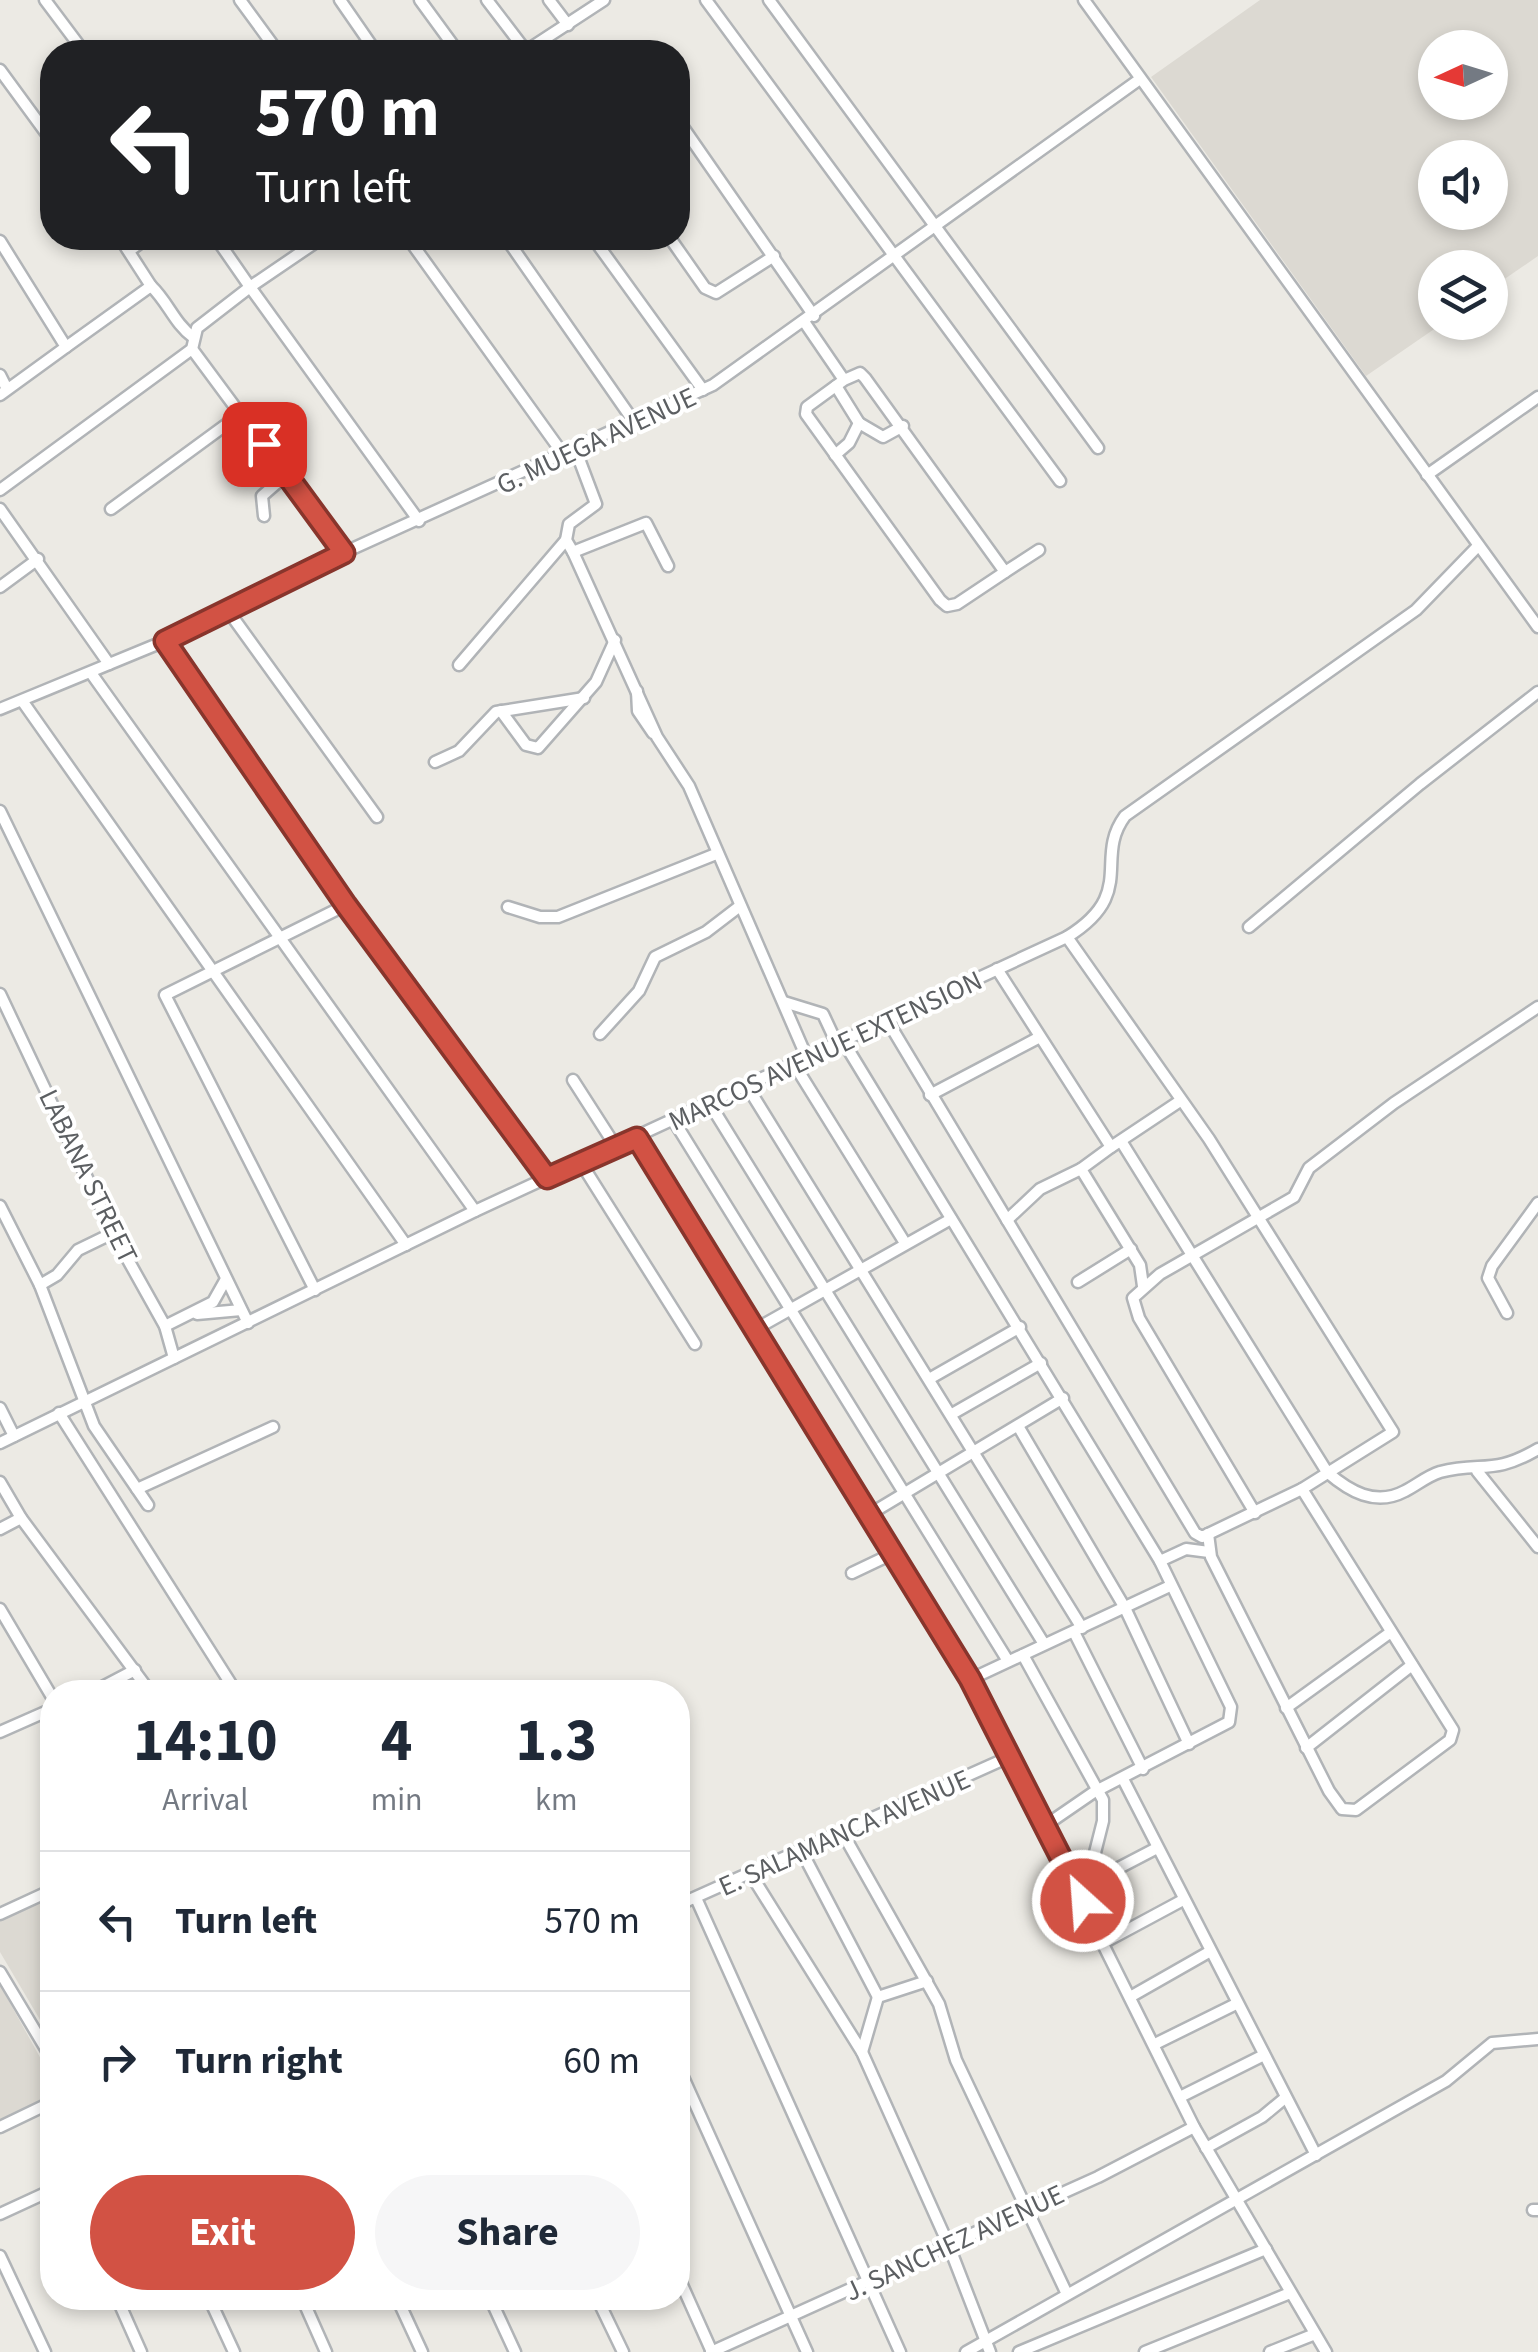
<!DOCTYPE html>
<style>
:root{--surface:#fff;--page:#f6f6f7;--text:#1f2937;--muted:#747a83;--line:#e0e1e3;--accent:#d25244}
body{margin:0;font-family:"Source Sans 3",sans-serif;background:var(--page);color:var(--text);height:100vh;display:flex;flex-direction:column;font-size:38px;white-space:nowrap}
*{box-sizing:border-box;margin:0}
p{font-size:32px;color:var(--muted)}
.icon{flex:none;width:55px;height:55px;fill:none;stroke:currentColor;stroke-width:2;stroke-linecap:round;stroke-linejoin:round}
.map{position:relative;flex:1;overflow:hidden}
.sheet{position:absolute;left:40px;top:1680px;width:650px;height:630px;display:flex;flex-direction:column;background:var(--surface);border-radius:40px;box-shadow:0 5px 15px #0003}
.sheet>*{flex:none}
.top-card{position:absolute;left:40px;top:40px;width:650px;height:210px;border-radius:40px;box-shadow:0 5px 15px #0003;background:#202124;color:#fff;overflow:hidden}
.needle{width:65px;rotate:266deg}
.tools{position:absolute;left:1418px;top:30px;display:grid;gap:20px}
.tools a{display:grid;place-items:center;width:90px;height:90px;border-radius:50%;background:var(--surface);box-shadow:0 5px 15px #0003;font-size:50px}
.pin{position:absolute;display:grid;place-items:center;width:85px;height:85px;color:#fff;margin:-42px;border-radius:20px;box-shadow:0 5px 15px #0006}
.me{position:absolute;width:110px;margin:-55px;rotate:334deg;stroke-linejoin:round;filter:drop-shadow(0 0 8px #0008)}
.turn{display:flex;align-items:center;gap:35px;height:210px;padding:0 50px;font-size:45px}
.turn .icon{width:130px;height:130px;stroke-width:2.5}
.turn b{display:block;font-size:70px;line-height:85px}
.eta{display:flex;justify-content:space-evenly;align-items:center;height:170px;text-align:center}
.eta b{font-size:60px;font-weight:700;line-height:70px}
.primary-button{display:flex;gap:20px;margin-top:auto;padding:20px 50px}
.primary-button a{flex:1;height:115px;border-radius:60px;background:var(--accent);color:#fff;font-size:40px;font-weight:700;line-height:115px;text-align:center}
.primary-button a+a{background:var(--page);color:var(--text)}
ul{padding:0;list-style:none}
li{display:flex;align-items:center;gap:30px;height:140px;padding:0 50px;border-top:2px solid var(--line)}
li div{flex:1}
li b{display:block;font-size:38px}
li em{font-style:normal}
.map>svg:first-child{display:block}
.education{fill:#dcd9d2;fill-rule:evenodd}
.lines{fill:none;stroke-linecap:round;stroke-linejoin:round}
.minor-casing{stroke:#b1b4b7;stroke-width:15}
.minor{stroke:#fff;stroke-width:10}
.route-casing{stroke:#88352c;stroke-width:25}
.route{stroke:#d25244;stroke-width:18}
.labels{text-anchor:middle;stroke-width:8;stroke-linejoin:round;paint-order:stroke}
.street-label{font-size:28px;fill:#5c5f62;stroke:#fff}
</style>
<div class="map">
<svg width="1538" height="2352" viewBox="0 0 1538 2352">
<rect width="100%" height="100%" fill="#eceae4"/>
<g class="education">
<path d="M 1260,0 L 1538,0 L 1538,256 L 1490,289 L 1490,268 L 1435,268 L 1435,322 L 1443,323 L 1366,376 L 1151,77 ZM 1435,48 L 1490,48 L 1490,102 L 1435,102 ZM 1435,158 L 1490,158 L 1490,212 L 1435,212 Z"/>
<path d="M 52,1896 L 52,1895 L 52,2040 L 0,1952 L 0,1921 Z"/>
<path d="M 0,1985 L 52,2079 L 52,2097 L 0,2121 Z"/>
</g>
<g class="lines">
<defs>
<g id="minor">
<path d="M 45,0 L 84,52"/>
<path d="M 240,0 L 278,52"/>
<path d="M 340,0 L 376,52"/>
<path d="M 420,0 L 458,52"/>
<path d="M 487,0 L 526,51 L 604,0"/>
<path d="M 549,0 L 568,25"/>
<path d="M 706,0 L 1060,481"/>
<path d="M 769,0 L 1098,448"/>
<path d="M 1084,0 L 1538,627"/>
<path d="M 0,70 L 52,141"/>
<path d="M 678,120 L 814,316"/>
<path d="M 120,238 L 151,286"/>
<path d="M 216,238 L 250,287 L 322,238"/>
<path d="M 408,238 L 563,454"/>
<path d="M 506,238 L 632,419"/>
<path d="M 593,238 L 703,390"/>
<path d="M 670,238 L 705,288 L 716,293 L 774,256"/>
<path d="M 0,241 L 66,347 L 0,395"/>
<path d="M 129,251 L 143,241 L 160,240"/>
<path d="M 805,323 L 844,380 L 860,373 L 865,378 L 1005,572 L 957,604 L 947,606 L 940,600 L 806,414 L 807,407 L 844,380"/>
<path d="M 66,347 L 151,286 C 168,302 174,323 193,337"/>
<path d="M 192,349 L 343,553"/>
<path d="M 0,375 L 7,389"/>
<path d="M 836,386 L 859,423"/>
<path d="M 576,451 L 596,504 L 569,524 L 566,540 L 573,552 L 646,523 L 668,566"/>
<path d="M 835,455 L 849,443 L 859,423 L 883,437 L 903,426"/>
<path d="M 1427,475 L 1538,397"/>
<path d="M 0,490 L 192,349 L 197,328 L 250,287 L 419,521"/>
<path d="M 0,509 L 109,664"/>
<path d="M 111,509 L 242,413"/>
<path d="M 264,516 L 262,496 L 286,475"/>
<path d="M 573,552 L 657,737 L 689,786 L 807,1058"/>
<path d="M 1005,572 L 1039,550"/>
<path d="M 0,587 L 38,559"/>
<path d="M 229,612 L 377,817"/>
<path d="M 165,641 L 346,905 L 547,1178"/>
<path d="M 459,665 L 566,540"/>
<path d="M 91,673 L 475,1211"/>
<path d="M 637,691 L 638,711 L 653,733"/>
<path d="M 23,702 L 406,1245"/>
<path d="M 0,709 L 165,641 L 343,553 L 713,385 L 1140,79"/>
<path d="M 501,711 L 526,745 L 538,748 L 596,682 L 615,640"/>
<path d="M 435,762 L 459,751 L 496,712 L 584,698"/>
<path d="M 0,811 L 248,1323"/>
<path d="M 508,907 L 540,917 L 558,917 L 716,854"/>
<path d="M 1249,927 L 1420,784 L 1538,692"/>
<path d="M 997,969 L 1111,1147 L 1180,1101"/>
<path d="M 0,994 L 113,1233 L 165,1326 L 174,1358"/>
<path d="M 784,1002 L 823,1014 L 837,1044"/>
<path d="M 887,1020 L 1195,1533 L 1202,1537 L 1302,1489 L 1393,1432 L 1209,1139 L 1067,937"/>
<path d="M 600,1034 L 639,991 L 655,957 L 706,932 L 740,906"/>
<path d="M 843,1041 L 1160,1561 L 1231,1707 L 1229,1722 L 1094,1792 L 1046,1825"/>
<path d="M 794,1064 L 905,1243"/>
<path d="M 573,1080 L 616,1147"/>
<path d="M 747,1086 L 1082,1628"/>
<path d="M 930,1095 L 1038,1038"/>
<path d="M 710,1104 L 1044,1644"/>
<path d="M 674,1121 L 1008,1661"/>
<path d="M 637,1138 L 971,1679 L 1194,2127 L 1326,2352"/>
<path d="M 1121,1141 L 1327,1472 C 1349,1491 1375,1507 1405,1491 C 1417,1485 1427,1476 1440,1472 C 1482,1461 1492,1476 1538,1449"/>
<path d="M 1111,1147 L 1081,1169 L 1140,1265 L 1143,1286"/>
<path d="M 581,1163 L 695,1344"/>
<path d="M 0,1206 L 40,1285 L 94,1426 L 148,1505"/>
<path d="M 1007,1220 L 1040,1189 L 1081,1169"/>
<path d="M 1078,1282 L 1131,1249"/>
<path d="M 40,1285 L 57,1275 L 78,1250 L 113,1233"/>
<path d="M 315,1290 L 165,995 L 346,905"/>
<path d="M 1507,1313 L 1488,1278 L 1492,1266 L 1538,1203"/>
<path d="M 197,1314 L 241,1310"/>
<path d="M 165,1326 L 213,1302 L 226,1279"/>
<path d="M 754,1330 L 951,1219"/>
<path d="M 929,1379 L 1020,1327"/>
<path d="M 0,1408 L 14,1436"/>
<path d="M 59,1413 L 236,1692"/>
<path d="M 952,1414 L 1041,1363"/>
<path d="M 1018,1426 L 1125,1608 L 1189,1744"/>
<path d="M 0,1443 L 475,1211 L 1067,937 C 1138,893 1093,859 1125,816 L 1416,610 L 1478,546"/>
<path d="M 1477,1471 L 1538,1547"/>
<path d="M 0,1482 L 21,1518 L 150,1692"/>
<path d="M 137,1489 L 273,1427"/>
<path d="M 1255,1513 L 1139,1318 L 1133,1298 L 1160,1274 L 1294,1197 L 1309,1168 L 1394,1103 L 1538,1007"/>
<path d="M 870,1514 L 1063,1398"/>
<path d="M 0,1529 L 21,1518"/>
<path d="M 1208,1534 L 1211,1557 L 1329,1791 L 1342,1809 L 1356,1810 L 1450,1740 L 1453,1730 L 1302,1489"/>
<path d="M 1160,1561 L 1186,1549 L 1209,1552"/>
<path d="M 852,1573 L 894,1553"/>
<path d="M 0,1609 L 52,1697"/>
<path d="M 1074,1632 L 1143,1769"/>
<path d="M 1023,1655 L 1103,1800 L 1103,1821 L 1083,1900"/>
<path d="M 971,1679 L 1170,1586"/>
<path d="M 93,1692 L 135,1670"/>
<path d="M 1286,1708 L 1391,1632"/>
<path d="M 0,1732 L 52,1709"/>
<path d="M 1306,1748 L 1412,1665"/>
<path d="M 1123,1779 L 1316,2155"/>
<path d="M 842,1832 L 939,2004 L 956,2060 L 1066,2292"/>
<path d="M 801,1850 L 878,1997"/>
<path d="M 750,1873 L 862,2052 L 949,2246 L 990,2352"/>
<path d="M 1086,1885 L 1157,1848"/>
<path d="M 696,1898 L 900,2352"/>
<path d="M 678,1905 L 1009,1757"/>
<path d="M 0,1914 L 52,1890"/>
<path d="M 1103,1943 L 1183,1900"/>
<path d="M 0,1972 L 52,2059"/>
<path d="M 1130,1997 L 1209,1952"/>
<path d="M 1155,2044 L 1236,2004"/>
<path d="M 862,2052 L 878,1997 L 927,1981"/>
<path d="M 678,2066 L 807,2352"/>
<path d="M 1180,2097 L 1262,2056"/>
<path d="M 0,2127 L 52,2102"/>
<path d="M 1206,2148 L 1262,2117 L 1285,2098"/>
<path d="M 1533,2210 L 1538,2210"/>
<path d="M 0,2214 L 52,2190"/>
<path d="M 0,2256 L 45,2352"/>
<path d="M 678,2276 L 712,2352"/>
<path d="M 117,2298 L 141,2352"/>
<path d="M 209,2298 L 234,2352"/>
<path d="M 302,2298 L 326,2352"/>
<path d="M 397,2298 L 422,2352"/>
<path d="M 490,2298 L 515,2352"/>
<path d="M 597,2298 L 623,2352"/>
<path d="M 711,2352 L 1098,2177 L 1194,2127"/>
<path d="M 966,2352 L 1446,2081 L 1492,2043 L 1538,2039"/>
<path d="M 1019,2352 L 1266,2249"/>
<path d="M 1145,2352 L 1290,2293"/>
<path d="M 1270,2352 L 1315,2334"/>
</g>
</defs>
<use href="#minor" class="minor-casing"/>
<use href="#minor" class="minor"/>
</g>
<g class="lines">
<defs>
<path id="route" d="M 264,444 L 344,553 L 165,641 L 346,905 L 547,1178 L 637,1138 L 970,1679 L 1083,1901"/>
</defs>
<use href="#route" class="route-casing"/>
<use href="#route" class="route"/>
</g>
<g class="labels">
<g class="street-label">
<text transform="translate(596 440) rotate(-25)" y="10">G. MUEGA AVENUE</text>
<text transform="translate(825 1050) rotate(-25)" y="10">MARCOS AVENUE EXTENSION</text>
<text transform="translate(89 1176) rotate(64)" y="10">LABANA STREET</text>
<text transform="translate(844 1832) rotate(-24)" y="10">E. SALAMANCA AVENUE</text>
<text transform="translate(954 2242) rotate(-25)" y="10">J. SANCHEZ AVENUE</text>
</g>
</g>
</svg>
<div class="tools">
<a><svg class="needle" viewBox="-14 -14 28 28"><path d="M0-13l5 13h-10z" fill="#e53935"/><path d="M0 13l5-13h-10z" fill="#747a83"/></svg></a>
<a><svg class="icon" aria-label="sound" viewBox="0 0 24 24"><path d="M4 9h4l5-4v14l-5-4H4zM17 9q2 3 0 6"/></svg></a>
<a><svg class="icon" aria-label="layers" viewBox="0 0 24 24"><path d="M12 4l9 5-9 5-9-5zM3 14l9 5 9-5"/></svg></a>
</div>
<div class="pin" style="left:264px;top:444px;background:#d93025"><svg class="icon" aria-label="arrive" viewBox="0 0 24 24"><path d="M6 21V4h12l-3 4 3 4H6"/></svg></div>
<svg class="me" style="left:1083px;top:1901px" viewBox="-20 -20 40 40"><circle r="17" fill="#d25244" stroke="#fff" stroke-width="3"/><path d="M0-11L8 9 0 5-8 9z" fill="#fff"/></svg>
<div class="top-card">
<div class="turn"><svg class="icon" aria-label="left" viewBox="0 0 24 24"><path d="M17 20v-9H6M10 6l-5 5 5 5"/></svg><div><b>570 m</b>Turn left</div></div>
</div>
<section class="sheet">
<div class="eta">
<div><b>14:10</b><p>Arrival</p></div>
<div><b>4</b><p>min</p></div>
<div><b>1.3</b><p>km</p></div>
</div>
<ul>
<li><svg class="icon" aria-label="left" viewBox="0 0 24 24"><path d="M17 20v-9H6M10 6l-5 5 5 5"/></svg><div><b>Turn left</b></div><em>570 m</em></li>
<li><svg class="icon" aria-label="right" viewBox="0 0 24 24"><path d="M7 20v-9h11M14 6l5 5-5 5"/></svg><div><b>Turn right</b></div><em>60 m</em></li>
</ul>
<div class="primary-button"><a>Exit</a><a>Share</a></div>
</section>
</div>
